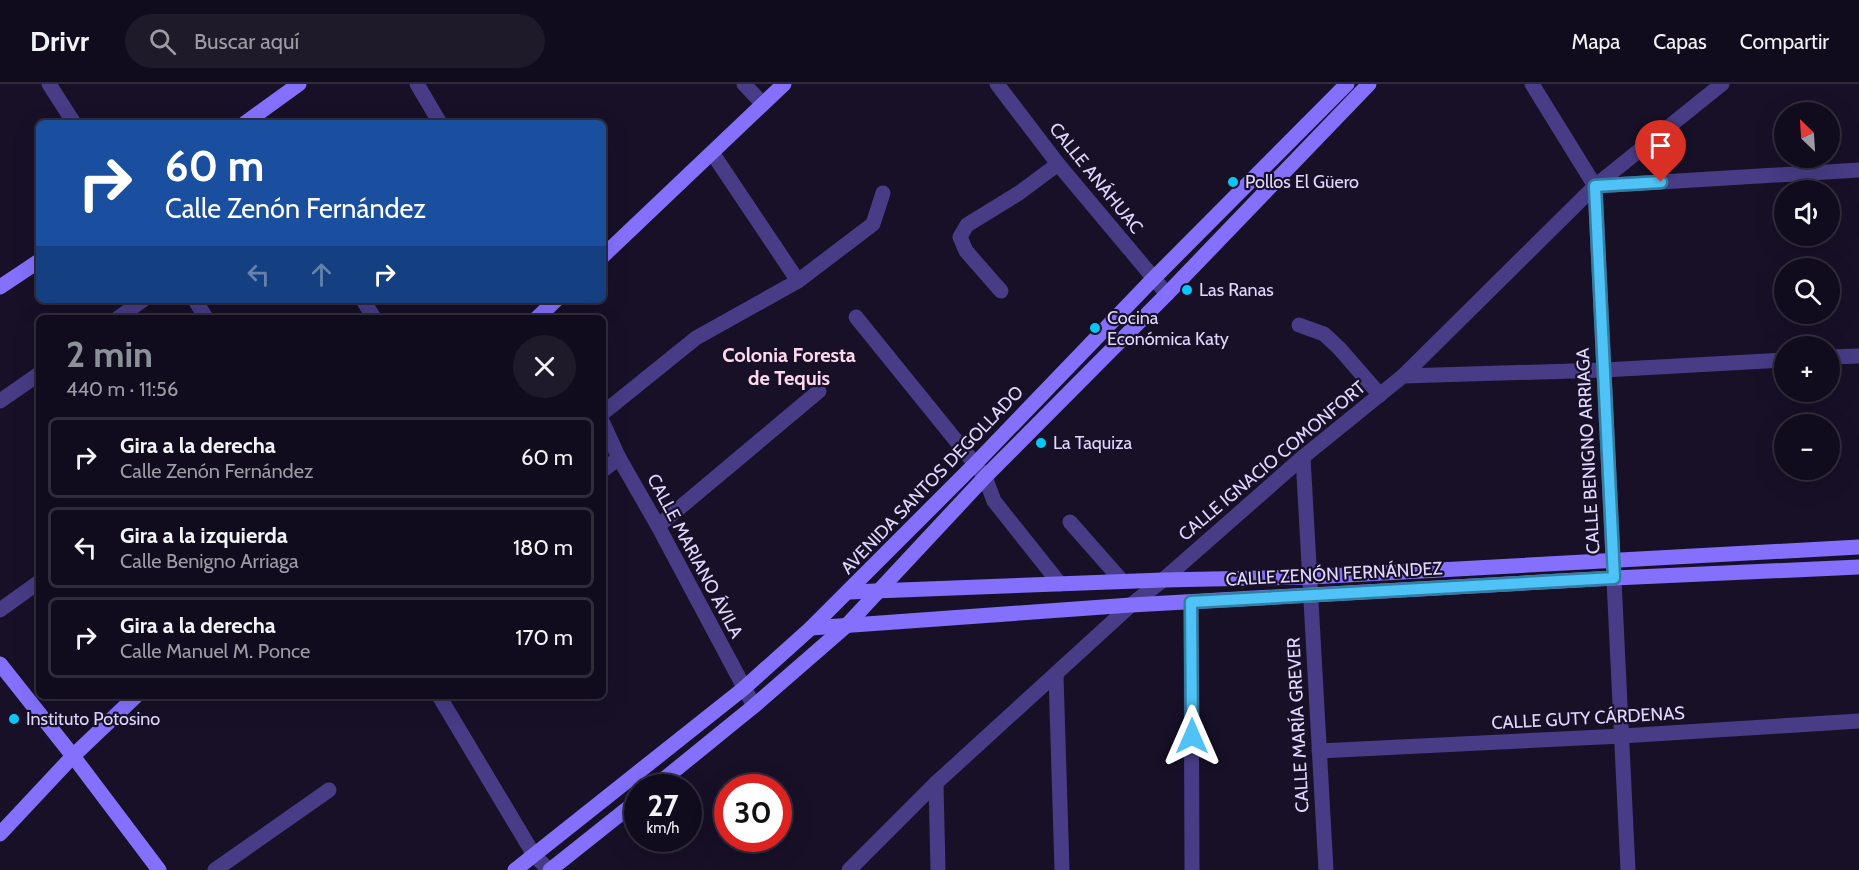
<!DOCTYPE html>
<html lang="es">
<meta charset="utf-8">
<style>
:root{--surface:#110c1d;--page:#1e1a2a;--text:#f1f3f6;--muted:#9c9ba4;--line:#302c3b;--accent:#8c9099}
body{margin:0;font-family:Cabin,sans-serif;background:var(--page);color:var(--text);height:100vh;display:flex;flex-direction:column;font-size:22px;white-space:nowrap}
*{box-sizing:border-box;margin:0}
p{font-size:20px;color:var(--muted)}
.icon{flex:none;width:33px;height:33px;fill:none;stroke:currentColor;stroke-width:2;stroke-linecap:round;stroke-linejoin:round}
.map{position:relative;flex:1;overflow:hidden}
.drawer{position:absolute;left:36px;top:231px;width:570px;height:384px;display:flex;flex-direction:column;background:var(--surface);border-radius:9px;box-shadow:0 6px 24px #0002,0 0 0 2px var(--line)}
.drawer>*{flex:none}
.top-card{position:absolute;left:36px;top:36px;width:570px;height:183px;border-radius:9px;box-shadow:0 6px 24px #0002,0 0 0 2px var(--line);background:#1a4fa0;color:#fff;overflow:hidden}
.needle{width:39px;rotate:335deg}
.tools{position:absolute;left:1774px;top:18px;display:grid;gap:12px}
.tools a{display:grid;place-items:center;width:66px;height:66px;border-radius:50%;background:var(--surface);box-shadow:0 6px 24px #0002,0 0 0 2px var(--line);font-size:30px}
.speed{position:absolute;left:624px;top:690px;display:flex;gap:12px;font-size:30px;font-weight:700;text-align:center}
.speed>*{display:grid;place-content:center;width:78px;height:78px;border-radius:50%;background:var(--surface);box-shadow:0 6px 24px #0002,0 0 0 2px var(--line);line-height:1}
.speed small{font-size:15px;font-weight:400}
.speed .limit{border:9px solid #d22;background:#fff;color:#111}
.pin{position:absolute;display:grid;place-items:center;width:51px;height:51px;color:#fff;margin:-62px -26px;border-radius:50% 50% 50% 0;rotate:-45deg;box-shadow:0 0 6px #0007}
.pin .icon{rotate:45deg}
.me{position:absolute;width:66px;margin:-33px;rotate:0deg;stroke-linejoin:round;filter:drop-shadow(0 0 4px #0008)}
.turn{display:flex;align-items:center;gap:21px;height:126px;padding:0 30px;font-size:27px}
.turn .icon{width:78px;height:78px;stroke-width:2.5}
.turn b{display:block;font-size:42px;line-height:51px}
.lanes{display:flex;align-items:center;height:57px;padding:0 30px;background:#0003;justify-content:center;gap:30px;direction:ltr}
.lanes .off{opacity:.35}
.round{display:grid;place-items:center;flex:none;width:63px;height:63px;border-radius:32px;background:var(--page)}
.overview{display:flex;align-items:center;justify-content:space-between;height:102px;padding:0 30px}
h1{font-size:36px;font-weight:700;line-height:45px;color:var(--accent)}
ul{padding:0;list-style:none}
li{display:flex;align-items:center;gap:18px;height:81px;margin:0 12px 9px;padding:0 18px;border:3px solid var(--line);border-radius:9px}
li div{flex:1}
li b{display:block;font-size:22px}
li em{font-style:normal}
header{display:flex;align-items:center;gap:36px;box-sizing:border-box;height:84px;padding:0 30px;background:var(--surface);border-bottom:2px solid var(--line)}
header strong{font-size:28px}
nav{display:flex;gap:33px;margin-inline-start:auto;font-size:21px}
.search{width:420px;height:54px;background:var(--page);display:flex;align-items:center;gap:15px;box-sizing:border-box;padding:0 21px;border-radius:33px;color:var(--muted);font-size:22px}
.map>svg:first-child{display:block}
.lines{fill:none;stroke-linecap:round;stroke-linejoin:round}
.street{stroke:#473c85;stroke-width:15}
.secondary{stroke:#8470fc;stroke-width:15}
.route-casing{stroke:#337fa1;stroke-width:15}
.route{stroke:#4fc3f7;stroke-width:10}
.poi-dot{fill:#07c6fa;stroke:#171027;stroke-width:2}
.labels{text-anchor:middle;stroke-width:4.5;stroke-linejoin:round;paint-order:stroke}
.street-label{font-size:18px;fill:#e0d7fe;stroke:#171027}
.poi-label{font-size:18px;fill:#e0d7fe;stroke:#171027;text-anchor:start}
.neighbourhood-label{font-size:20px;font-weight:bold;fill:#fed9ed;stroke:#171027}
</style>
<header>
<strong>Drivr</strong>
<div class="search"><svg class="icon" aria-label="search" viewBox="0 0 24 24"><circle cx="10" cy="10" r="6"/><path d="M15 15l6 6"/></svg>Buscar aquí</div>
<nav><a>Mapa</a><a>Capas</a><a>Compartir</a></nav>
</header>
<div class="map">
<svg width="1859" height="786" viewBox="0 0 1859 786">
<rect width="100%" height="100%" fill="#171027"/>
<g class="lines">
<g class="street">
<path d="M 49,0 L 74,39"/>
<path d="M 417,0 L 440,39"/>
<path d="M 744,0 L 763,20"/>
<path d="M 997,0 L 1058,80 L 1167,210"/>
<path d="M 1532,0 L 1595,102 L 1628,786"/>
<path d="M 713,70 L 798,197"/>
<path d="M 1595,102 L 1859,86"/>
<path d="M 1001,207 L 966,167 L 960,153 L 967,141 L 1019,109 L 1058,80"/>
<path d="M 195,216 L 206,234"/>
<path d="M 363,216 L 374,234"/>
<path d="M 856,233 L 975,380 L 985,393 L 994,417 L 1060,500"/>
<path d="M 118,234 L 143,216"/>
<path d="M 1299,241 L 1324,250 L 1339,264 L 1380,311"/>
<path d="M 1830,273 L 1859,272"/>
<path d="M 1403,292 L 1604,286 L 1785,276"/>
<path d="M 0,317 L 39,290"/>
<path d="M 603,329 L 696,254 L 798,197 L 873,140 L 883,109"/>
<path d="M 603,339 L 619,374 L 658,442 L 754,622"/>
<path d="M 1303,373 L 1326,786"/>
<path d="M 603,386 L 619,374"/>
<path d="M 1070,438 L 1122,497"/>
<path d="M 658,442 L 819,307"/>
<path d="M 1191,518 L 1192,786"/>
<path d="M 0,526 L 39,498"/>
<path d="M 1056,591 L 1062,786"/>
<path d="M 439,612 L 534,771 L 549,786"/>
<path d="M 1319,667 L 1622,652 L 1859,637"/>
<path d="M 936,699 L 938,786"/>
<path d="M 215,786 L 329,706"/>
<path d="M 849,786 L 936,699 L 1131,521 L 1163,496 L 1303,373 L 1403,292 L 1595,102 L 1722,0"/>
</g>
<g class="secondary">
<path d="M 245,39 L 299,0"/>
<path d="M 603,172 L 784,0"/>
<path d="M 0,203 L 39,177"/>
<path d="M 537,234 L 556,216"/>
<path d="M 849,508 L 1163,496 L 1310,493 L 1859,463"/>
<path d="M 811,544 L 1131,521 L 1614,494 L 1859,483"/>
<path d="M 0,580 L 73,672 L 159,786"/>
<path d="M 653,704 L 754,622 L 846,542 L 985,393 L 1167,210 L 1369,0"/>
<path d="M 0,750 L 73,672 L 136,612"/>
<path d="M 515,786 L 743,605 L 811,544 L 975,380 L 1153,195 L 1347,0"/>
<path d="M 550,786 L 638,716"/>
</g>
</g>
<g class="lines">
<defs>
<path id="route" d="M 1192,652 L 1191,518 L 1614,494 L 1595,102 L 1661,98"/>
</defs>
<use href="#route" class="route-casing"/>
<use href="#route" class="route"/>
</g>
<g class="poi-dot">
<circle cx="1233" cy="98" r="6"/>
<circle cx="1187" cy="206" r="6"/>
<circle cx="1095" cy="244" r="6"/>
<circle cx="1041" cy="359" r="6"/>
<circle cx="14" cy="635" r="6"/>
</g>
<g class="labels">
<g class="street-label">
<text transform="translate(1096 94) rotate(51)" y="6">CALLE ANÁHUAC</text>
<text transform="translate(1588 367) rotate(-93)" y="6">CALLE BENIGNO ARRIAGA</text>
<text transform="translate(1272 377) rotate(-40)" y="6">CALLE IGNACIO COMONFORT</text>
<text transform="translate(932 396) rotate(-46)" y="6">AVENIDA SANTOS DEGOLLADO</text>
<text transform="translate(695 472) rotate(62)" y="6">CALLE MARIANO ÁVILA</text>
<text transform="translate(1334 490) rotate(-3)" y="6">CALLE ZENÓN FERNÁNDEZ</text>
<text transform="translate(1588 634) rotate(-3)" y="6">CALLE GUTY CÁRDENAS</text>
<text transform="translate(1298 641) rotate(-93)" y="6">CALLE MARÍA GREVER</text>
</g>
<g class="poi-label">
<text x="1245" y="104">Pollos El Güero</text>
<text x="1199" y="212">Las Ranas</text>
<text x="1107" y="240">Cocina<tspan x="1107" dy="21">Económica Katy</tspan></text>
<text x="1053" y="365">La Taquiza</text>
<text x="26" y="641">Instituto Potosino</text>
</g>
<g class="neighbourhood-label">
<text x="789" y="278">Colonia Foresta<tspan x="789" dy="23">de Tequis</tspan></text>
</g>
</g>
</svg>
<div class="tools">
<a><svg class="needle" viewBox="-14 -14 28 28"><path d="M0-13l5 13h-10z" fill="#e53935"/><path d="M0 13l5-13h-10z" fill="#9c9ba4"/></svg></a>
<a><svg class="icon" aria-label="sound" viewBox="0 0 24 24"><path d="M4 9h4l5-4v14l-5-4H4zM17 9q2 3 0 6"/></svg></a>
<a><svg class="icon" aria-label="search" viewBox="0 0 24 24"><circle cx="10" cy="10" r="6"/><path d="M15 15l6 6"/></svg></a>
<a>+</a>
<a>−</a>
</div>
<div class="speed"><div>27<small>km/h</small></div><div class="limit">30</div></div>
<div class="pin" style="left:1661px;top:98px;background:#d93025"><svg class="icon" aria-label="arrive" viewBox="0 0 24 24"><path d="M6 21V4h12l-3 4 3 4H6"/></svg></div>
<svg class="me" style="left:1192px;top:652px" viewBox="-20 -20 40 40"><path d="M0-17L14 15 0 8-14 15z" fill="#4fc3f7" stroke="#fff" stroke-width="4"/></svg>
<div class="top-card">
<div class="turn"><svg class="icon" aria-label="right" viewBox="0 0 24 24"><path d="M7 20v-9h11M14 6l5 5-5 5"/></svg><div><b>60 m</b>Calle Zenón Fernández</div></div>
<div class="lanes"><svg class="icon off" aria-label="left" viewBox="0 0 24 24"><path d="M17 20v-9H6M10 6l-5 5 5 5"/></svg><svg class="icon off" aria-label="ahead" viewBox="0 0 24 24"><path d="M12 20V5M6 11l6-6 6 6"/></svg><svg class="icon" aria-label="right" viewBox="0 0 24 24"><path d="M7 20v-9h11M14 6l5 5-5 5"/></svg></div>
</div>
<section class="drawer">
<div class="overview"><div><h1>2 min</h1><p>440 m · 11:56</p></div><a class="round"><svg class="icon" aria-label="close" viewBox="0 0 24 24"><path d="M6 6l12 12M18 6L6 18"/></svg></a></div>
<ul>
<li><svg class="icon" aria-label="right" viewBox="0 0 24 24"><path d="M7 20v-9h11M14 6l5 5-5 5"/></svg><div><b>Gira a la derecha</b><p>Calle Zenón Fernández</p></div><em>60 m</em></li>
<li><svg class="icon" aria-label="left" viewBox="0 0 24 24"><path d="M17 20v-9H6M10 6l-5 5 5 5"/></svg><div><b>Gira a la izquierda</b><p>Calle Benigno Arriaga</p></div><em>180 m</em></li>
<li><svg class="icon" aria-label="right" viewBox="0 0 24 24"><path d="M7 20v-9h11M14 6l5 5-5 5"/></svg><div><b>Gira a la derecha</b><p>Calle Manuel M. Ponce</p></div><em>170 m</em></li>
</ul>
</section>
</div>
